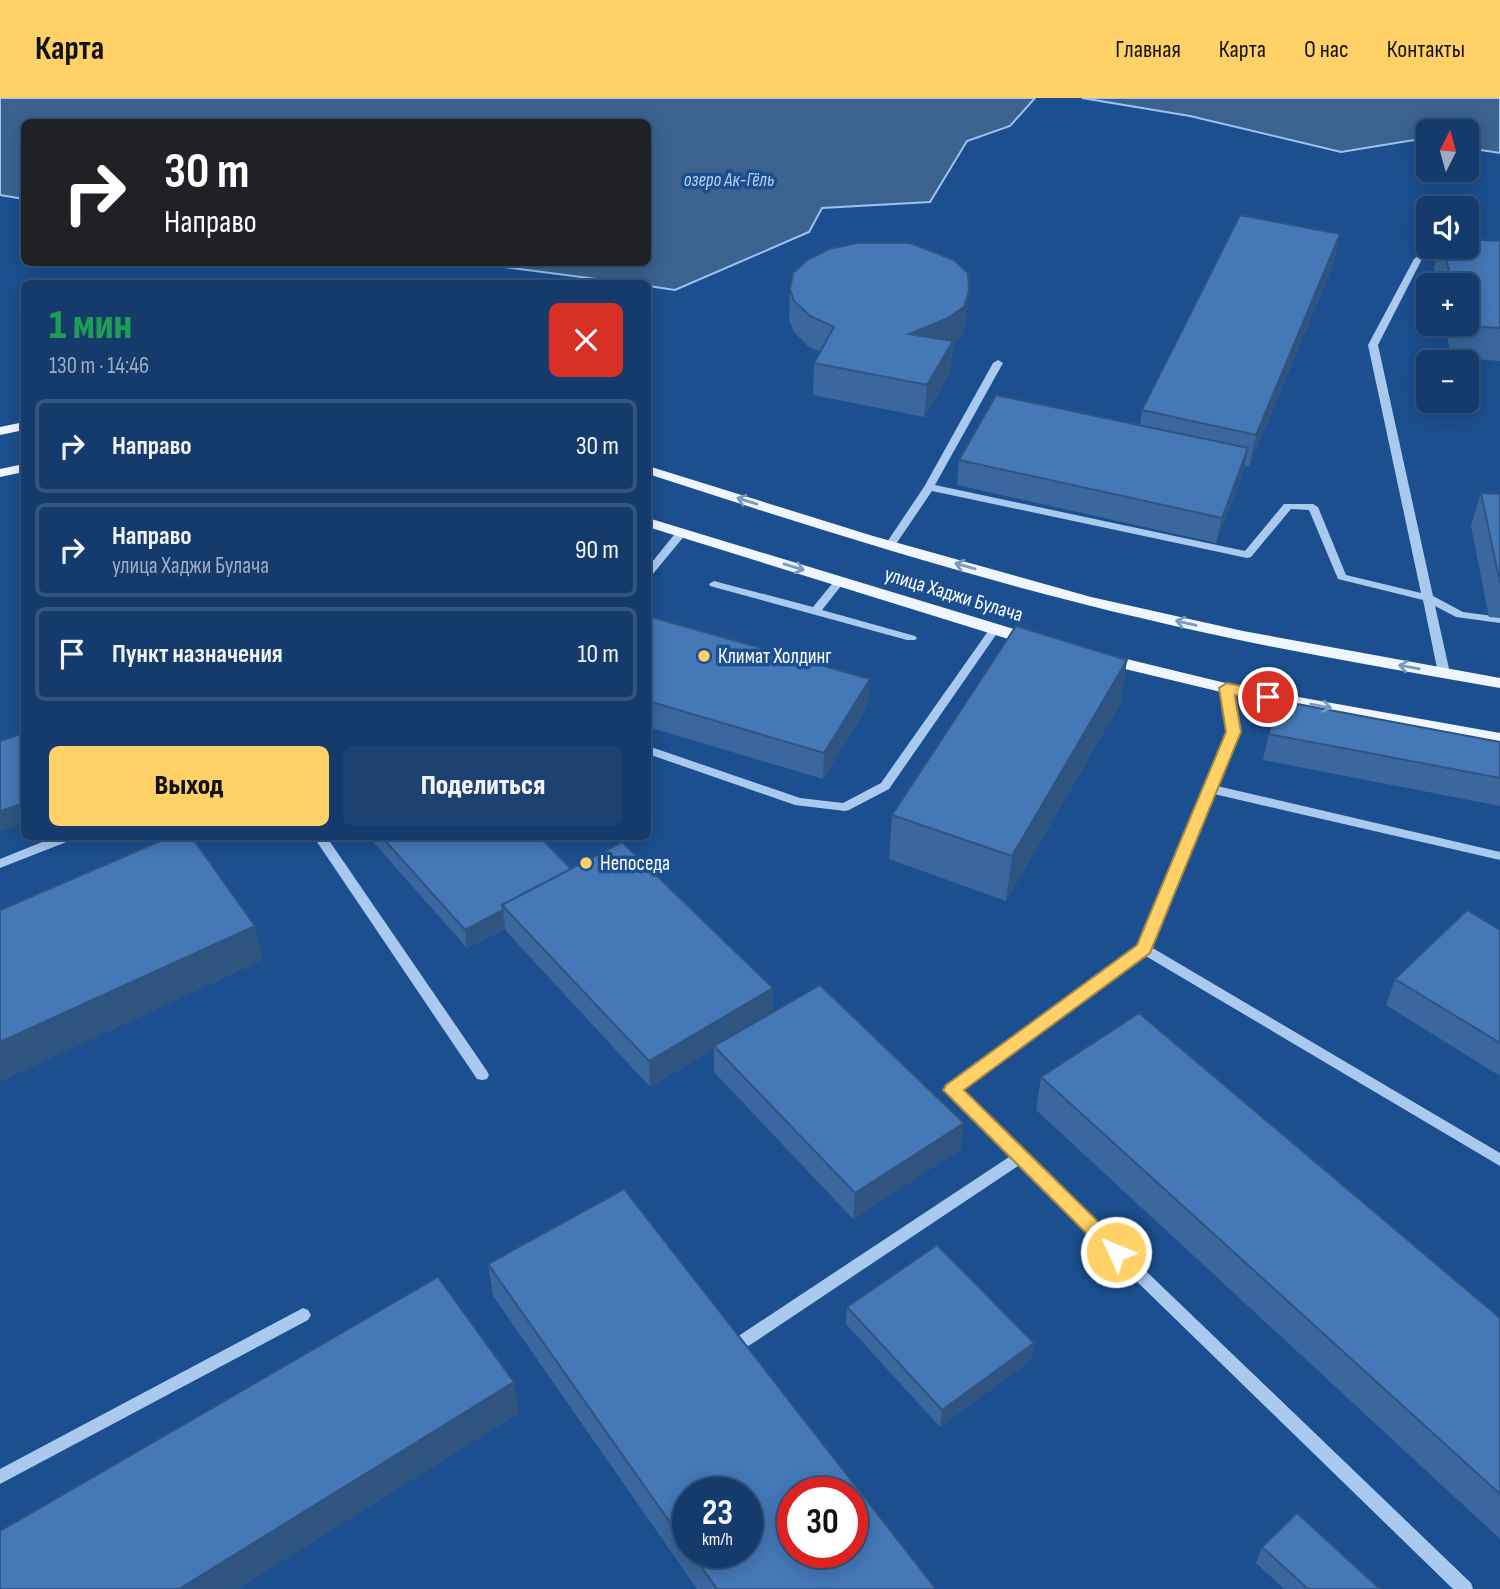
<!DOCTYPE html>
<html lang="ru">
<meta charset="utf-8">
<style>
:root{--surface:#143b6b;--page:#1d4271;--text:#f1f3f6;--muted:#9dadc1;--line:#33557e;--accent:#ffd166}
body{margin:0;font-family:"Sofia Sans Condensed",sans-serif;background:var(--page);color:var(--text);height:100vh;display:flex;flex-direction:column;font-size:26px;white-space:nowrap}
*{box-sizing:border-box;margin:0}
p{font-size:23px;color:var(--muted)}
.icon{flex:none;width:38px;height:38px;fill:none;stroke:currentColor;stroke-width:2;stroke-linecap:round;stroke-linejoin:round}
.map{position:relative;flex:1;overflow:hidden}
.side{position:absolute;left:21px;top:182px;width:630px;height:560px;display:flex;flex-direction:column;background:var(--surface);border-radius:10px;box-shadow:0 4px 18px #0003,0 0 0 2px var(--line)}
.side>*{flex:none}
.hud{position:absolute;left:21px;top:21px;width:630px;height:147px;border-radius:10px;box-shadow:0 4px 18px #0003,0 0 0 2px var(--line);background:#202124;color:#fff;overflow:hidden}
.needle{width:46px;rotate:6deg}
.controls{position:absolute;left:1416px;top:21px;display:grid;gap:14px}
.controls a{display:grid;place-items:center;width:63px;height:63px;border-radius:10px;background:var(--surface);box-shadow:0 4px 18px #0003,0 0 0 2px var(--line);font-size:35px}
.speed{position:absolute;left:672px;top:1379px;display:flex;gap:14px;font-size:35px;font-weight:700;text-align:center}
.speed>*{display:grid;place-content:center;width:91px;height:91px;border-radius:50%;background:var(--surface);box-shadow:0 4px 18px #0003,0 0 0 2px var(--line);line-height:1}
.speed small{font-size:18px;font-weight:400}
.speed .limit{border:10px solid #d22;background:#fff;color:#111}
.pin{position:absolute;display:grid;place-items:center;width:60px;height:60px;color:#fff;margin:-30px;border:4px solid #fff;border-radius:50%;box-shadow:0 2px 7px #0007}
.me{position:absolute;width:77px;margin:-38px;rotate:314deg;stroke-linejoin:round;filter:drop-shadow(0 0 5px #0008)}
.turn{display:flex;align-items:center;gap:24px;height:147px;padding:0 28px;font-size:32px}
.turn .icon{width:91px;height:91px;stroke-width:2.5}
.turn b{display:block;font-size:49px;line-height:60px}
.round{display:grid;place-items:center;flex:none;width:74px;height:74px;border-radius:10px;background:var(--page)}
.summary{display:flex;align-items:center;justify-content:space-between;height:119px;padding:0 28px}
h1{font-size:42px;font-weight:800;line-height:52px;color:#1e9e55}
.action{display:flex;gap:14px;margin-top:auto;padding:14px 28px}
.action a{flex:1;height:80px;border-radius:10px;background:var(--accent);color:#111;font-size:28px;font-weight:800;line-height:80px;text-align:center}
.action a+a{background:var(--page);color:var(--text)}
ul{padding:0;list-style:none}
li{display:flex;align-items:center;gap:21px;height:94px;margin:0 14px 10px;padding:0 14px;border:4px solid var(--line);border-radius:10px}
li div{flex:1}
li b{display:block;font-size:26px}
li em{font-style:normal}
header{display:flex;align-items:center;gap:42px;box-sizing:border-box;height:98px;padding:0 35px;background:var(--accent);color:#111}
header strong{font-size:33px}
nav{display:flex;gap:38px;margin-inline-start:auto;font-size:24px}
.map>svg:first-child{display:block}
.water{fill:#3c6290;stroke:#9cc4f0;stroke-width:2}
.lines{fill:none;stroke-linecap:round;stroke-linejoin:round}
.minor{fill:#a9c9ee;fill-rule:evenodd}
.major{fill:#f0f6ff;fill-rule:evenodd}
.wall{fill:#3a679d;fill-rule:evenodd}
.shaded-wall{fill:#305480}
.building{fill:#4478b7;stroke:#305480;stroke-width:2;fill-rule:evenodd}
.oneway{stroke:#7b9ac1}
.route{fill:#ffd166;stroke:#a68842;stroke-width:2}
.poi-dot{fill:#ffd166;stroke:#1b4f8f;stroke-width:2.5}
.labels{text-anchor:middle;stroke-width:7;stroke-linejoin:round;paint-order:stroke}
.far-water-label{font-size:19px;font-style:italic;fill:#b5d3f5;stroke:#1b4f8f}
.street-label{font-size:21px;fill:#fff;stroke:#1b4f8f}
.poi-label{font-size:21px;fill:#fff;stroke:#1b4f8f;text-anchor:start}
</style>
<header>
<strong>Карта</strong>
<nav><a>Главная</a><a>Карта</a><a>О нас</a><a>Контакты</a></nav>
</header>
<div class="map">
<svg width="1500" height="1491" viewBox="0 0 1500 1491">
<rect width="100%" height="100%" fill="#1b4f8f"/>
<g class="water">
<path d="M 0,0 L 1035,0 L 1010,28 L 967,43 L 930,104 L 822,110 L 809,134 L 675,192 L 648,188 L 648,186 L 627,185 L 473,165 L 648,164 L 648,24 L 24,24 L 24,101 L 0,97 Z"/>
<path d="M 1082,0 L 1500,0 L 1500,55 L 1467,50 L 1466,33 L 1428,33 L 1428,44 L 1414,42 L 1341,54 L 1190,18 Z"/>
</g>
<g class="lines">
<g class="minor">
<path d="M 1418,158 L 1422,161 L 1378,247 L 1433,498 L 1463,514 L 1500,519 L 1500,525 L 1456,519 L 1435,508 L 1450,575 L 1448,578 L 1440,578 L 1438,575 L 1423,502 L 1338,481 L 1309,412 L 1291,411 L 1251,459 L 1247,460 L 932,393 L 894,449 L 890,450 L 885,447 L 924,389 L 993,265 L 998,262 L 1003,265 L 935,387 L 1245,453 L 1284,406 L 1313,406 L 1318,409 L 1346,477 L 1421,495 L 1368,247 L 1414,161 Z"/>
<path d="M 682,431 L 686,432 L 686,436 L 652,477 L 648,478 L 648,469 L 678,432 Z"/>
<path d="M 840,480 L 845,483 L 822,512 L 915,538 L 917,540 L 915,542 L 907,542 L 710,488 L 709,486 L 714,483 L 813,509 L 836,481 Z"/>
<path d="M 995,528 L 1000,531 L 889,691 L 849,712 L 845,713 L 795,707 L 648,656 L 648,648 L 800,700 L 843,705 L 881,685 L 991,529 Z"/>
<path d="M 1227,586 L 1233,590 L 1240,634 L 1217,688 L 1500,754 L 1500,762 L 1214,696 L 1151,849 L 1500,1055 L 1500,1068 L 1144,857 L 961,993 L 1024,1056 L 1471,1485 L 1473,1491 L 1453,1491 L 1018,1068 L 750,1247 L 745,1249 L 740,1247 L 737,1242 L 740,1237 L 1009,1059 L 945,992 L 947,988 L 1139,848 L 1228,634 L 1221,590 Z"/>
<path d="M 57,738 L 76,738 L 74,741 L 0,770 L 0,761 Z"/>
<path d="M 313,738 L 326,738 L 487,973 L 489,977 L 487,981 L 482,982 L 477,981 Z"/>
<path d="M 303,1210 L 308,1212 L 311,1217 L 308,1222 L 0,1386 L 0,1371 Z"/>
</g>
<g class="major">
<path d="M 24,324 L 24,332 L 0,337 L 0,329 Z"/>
<path d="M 24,366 L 24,374 L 0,379 L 0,371 Z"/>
<path d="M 648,368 L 873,438 L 1091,499 L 1243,533 L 1500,580 L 1500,590 C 1380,569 1260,549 1141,520 C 974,481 811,429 648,376 Z"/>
<path d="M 648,420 L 1040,539 L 1042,543 L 1040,547 L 1028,547 L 648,429 Z"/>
<path d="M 1106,556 L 1242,589 L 1500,635 L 1500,647 L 1242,599 L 1100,565 L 1098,561 Z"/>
</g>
</g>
<g class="wall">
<path d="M 1340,136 L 1333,167 L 1249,369 L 1245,368 L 1243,376 L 1216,445 L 957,387 L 959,362 L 1140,327 L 1142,312 Z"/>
<path d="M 1500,143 L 1500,263 L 1451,259 L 1445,226 L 1466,226 L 1466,187 L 1437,187 L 1434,170 L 1439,149 L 1466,149 Z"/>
<path d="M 790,191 L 969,193 L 966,224 L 961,240 L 953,246 L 950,275 L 924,319 L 813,297 L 814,265 L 820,254 L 809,249 L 794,234 L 789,222 Z"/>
<path d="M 1481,395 L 1500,396 L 1500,520 L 1489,519 L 1471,428 Z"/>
<path d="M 648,518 L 868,607 L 823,681 L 648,629 Z"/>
<path d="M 1127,562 L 1120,606 L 1006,803 L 889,761 L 892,717 Z"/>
<path d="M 1276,602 L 1500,644 L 1500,708 L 1263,662 Z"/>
<path d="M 368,738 L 539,738 L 571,771 L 773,914 L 961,1051 L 853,1121 L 714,974 L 714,951 L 650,989 L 506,833 L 505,831 L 467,850 Z"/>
<path d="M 1500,832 L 1500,978 L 1386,907 L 1395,881 Z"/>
<path d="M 1041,979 L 1500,1220 L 1500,1441 L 1036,1012 Z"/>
<path d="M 488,1166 L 936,1491 L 697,1491 L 493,1198 ZM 688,1395 L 747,1454 L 688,1454 Z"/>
<path d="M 847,1209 L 1034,1245 L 1031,1262 L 940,1329 L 846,1226 Z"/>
<path d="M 1262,1449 L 1380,1491 L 1284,1491 L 1256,1465 Z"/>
</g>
<g class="shaded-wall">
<path d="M 1340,136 L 1333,167 L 1249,369 L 1256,337 Z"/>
<path d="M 969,193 L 966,224 L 961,240 L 953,246 L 950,275 L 924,319 L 927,287 L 909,236 Z"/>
<path d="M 1248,350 L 1243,376 L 1216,445 L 1222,420 Z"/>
<path d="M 1127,562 L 1120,606 L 1006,803 L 1012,758 Z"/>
<path d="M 870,581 L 868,607 L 823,681 L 824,655 Z"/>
<path d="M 24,705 L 24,725 L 0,734 L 0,713 Z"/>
<path d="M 503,812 L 505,831 L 467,850 L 465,832 Z"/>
<path d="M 255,828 L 263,862 L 0,984 L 0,944 Z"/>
<path d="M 773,890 L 773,916 L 714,948 L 714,951 L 650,989 L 649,963 Z"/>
<path d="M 964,1025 L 961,1051 L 853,1121 L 855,1095 Z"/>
<path d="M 1034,1245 L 1031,1262 L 940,1329 L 942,1312 Z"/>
<path d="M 514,1284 L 519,1315 L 238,1491 L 179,1491 Z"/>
</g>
<g class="building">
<path d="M 1240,117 L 1340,136 L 1256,337 L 1142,312 Z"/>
<path d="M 1466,141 L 1500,143 L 1500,230 L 1460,228 L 1459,226 L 1466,226 L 1466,187 L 1452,187 L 1444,149 L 1466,149 Z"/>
<path d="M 857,145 L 910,145 L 954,162 L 968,175 L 969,193 L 964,209 L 946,221 L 909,236 L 953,243 L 927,287 L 814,265 L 834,229 L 810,218 L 794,203 L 790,191 L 793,175 L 807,162 L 829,151 Z"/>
<path d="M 996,297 L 1248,350 L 1222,420 L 959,362 Z"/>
<path d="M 1481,395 L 1500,396 L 1500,485 Z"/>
<path d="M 648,518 L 870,581 L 824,655 L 648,603 Z"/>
<path d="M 1016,528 L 1127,562 L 1012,758 L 892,717 Z"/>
<path d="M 1276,602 L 1500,644 L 1500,680 L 1269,636 Z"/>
<path d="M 24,635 L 24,705 L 0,713 L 0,643 Z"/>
<path d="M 172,738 L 191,738 L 255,828 L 0,944 L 0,812 Z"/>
<path d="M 381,738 L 539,738 L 571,771 L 502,807 L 503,812 L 465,832 Z"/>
<path d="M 622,744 L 773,890 L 649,963 L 502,807 Z"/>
<path d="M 1467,812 L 1500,832 L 1500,945 L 1395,881 Z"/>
<path d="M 820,887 L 964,1025 L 855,1095 L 714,948 Z"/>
<path d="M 1139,915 L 1500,1220 L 1500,1396 L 1041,979 Z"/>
<path d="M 624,1091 L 936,1491 L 717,1491 L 691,1454 L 747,1454 L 747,1395 L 688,1395 L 688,1450 L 488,1166 ZM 793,1395 L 852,1395 L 852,1454 L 793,1454 Z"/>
<path d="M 937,1147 L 1034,1245 L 942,1312 L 847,1209 Z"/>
<path d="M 438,1179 L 514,1284 L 179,1491 L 0,1491 L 0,1433 Z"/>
<path d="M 1297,1415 L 1380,1491 L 1308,1491 L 1262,1449 Z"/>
</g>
<defs><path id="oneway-shaft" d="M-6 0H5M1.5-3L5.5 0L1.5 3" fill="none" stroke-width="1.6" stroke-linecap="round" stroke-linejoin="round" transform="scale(1.75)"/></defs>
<g class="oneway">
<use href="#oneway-shaft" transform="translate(747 403) rotate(-163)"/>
<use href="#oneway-shaft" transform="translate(965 468) rotate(-164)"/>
<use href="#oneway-shaft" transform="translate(794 469) rotate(17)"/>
<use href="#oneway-shaft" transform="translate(1186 525) rotate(-167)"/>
<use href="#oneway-shaft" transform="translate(1409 569) rotate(-170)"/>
<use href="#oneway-shaft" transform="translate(1321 608) rotate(10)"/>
</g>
<path class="route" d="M 1227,585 L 1273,595 L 1275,599 L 1268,604 L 1235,597 L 1241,634 L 1150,855 L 964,992 L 1123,1148 L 1126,1154 L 1123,1159 L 1116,1162 L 1110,1159 L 943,992 L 946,987 L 1137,847 L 1226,634 L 1219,590 Z"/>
<g class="poi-dot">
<circle cx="704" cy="558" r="7"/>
<circle cx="586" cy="765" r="7"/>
</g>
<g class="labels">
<g class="far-water-label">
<text x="729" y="88">озеро Ак-Гёль</text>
</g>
<g class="street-label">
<text transform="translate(954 496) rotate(17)" y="7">улица Хаджи Булача</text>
</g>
<g class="poi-label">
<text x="718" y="565">Климат Холдинг</text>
<text x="600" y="772">Непоседа</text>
</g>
</g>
</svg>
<div class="controls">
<a><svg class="needle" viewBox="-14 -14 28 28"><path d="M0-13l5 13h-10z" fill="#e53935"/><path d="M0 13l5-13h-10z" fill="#9dadc1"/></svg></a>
<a><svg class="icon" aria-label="sound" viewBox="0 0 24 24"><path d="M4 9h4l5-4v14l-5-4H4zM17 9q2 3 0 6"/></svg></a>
<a>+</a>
<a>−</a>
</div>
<div class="speed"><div>23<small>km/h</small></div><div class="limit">30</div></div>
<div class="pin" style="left:1268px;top:599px;background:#d93025"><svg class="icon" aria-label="arrive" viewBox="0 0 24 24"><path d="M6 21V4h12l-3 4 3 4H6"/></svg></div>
<svg class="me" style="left:1116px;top:1154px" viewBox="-20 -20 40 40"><circle r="17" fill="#ffd166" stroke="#fff" stroke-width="3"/><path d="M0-11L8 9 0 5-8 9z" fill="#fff"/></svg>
<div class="hud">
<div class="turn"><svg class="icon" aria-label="right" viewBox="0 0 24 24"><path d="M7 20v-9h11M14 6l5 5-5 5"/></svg><div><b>30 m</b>Направо</div></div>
</div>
<section class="side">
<div class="summary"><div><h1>1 мин</h1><p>130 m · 14:46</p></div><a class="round" style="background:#d93025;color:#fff"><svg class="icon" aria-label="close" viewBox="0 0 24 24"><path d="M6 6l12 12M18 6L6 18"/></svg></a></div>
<ul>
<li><svg class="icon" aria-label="right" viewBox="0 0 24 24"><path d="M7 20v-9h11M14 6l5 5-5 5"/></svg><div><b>Направо</b></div><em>30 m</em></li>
<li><svg class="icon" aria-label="right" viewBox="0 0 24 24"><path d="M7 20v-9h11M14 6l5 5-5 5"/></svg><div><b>Направо</b><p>улица Хаджи Булача</p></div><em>90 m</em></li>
<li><svg class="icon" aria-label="arrive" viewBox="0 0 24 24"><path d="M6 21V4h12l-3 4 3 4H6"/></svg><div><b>Пункт назначения</b></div><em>10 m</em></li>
</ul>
<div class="action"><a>Выход</a><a>Поделиться</a></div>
</section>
</div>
